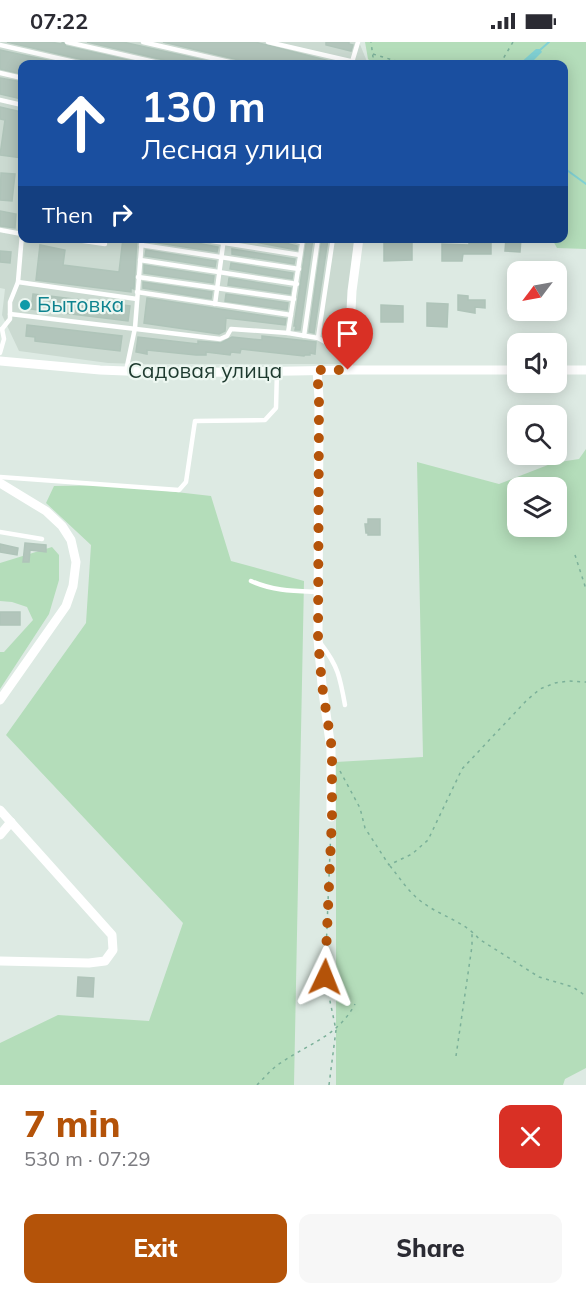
<!DOCTYPE html>
<meta charset="utf-8">
<style>
:root{--surface:#fff;--page:#f7f7f7;--text:#2b2b33;--muted:#7c7c81;--accent:#b45309}
body{margin:0;font-family:Mulish,sans-serif;background:var(--page);color:var(--text);height:100vh;display:flex;flex-direction:column;font-size:22px;white-space:nowrap}
*{box-sizing:border-box;margin:0}
p{font-size:20px;color:var(--muted)}
.icon{flex:none;width:33px;height:33px;fill:none;stroke:currentColor;stroke-width:2;stroke-linecap:round;stroke-linejoin:round}
.map{position:relative;height:1043px;overflow:hidden}
.drawer{display:flex;flex-direction:column;background:var(--surface);flex:1}
.drawer>*{flex:none}
.guide{position:absolute;left:18px;top:18px;width:550px;height:183px;border-radius:12px;box-shadow:0 3px 15px #0003;background:#1a4fa0;color:#fff;overflow:hidden}
.needle{width:39px;rotate:238deg}
.tools{position:absolute;left:507px;top:219px;display:grid;gap:12px}
.tools a{display:grid;place-items:center;width:60px;height:60px;border-radius:12px;background:var(--surface);box-shadow:0 3px 15px #0003;font-size:30px}
.pin{position:absolute;display:grid;place-items:center;width:51px;height:51px;color:#fff;margin:-62px -26px;border-radius:50% 50% 50% 0;rotate:-45deg;box-shadow:0 0 6px #0007}
.pin .icon{rotate:45deg}
.me{position:absolute;width:66px;margin:-33px;rotate:2deg;stroke-linejoin:round;filter:drop-shadow(0 0 4px #0008)}
.turn{display:flex;align-items:center;gap:21px;height:126px;padding:0 24px;font-size:27px}
.turn .icon{width:78px;height:78px;stroke-width:2.5}
.turn b{display:block;font-size:42px;line-height:51px}
.then{display:flex;align-items:center;height:57px;padding:0 24px;background:#0003;gap:12px;font-size:22px}
.round{display:grid;place-items:center;flex:none;width:63px;height:63px;border-radius:12px;background:var(--page)}
.headline{display:flex;align-items:center;justify-content:space-between;height:102px;padding:0 24px}
h1{font-size:36px;font-weight:800;line-height:45px;color:var(--accent)}
.button{display:flex;gap:12px;margin-top:auto;padding:12px 24px}
.button a{flex:1;height:69px;border-radius:12px;background:var(--accent);color:#fff;font-size:24px;font-weight:800;line-height:69px;text-align:center}
.button a+a{background:var(--page);color:var(--text)}
.status{display:flex;justify-content:space-between;align-items:center;height:42px;padding:0 30px;background:var(--surface);direction:ltr}
.status svg{height:16px;fill:currentColor}
.map>svg:first-child{display:block}
.built{fill:#cbdad1}
.green{fill:#b4ddba;fill-rule:evenodd}
.water{fill:#80d1d4}
.lines{fill:none;stroke-linecap:round;stroke-linejoin:round}
.stream{stroke:#80d1d4;stroke-width:2}
.building{fill:#b2c5bb;stroke:#afc4b9;stroke-width:1.5}
.path{stroke:#7bb099;stroke-width:1.5;stroke-dasharray:3 4.5;stroke-linecap:butt}
.lane{stroke:#fff;stroke-width:4.5}
.street{stroke:#fff;stroke-width:9}
.route{stroke:#b45309;stroke-width:10;stroke-dasharray:0 18}
.culture-dot{fill:#0f9aa8;stroke:#edf7f1;stroke-width:2}
.labels{text-anchor:middle;stroke-width:4.5;stroke-linejoin:round;paint-order:stroke}
.culture-label{font-size:21px;fill:#0d838f;stroke:#edf7f1;text-anchor:start}
.street-label{font-size:21px;fill:#1e3a2f;stroke:#edf7f1}
</style>
<div class="status"><b>07:22</b><svg viewBox="0 0 49 12"><path d="M0 12V9h3v3zM5 12V6h3v6zM10 12V3h3v9zM15 12V0h3v12zM26 1h20v11H26zM47 4h2v5h-2z"/></svg></div>
<div class="map">
<svg width="586" height="1043" viewBox="0 0 586 1043">
<rect width="100%" height="100%" fill="#ddeae3"/>
<path class="built" d="M 0,0 L 359,0 L 368,22 L 22,22 L 22,196 L 354,197 L 344,322 L 139,322 L 108,321 L 19,309 L 2,273 L 5,247 L 0,246 Z"/>
<g class="green">
<path d="M 365,0 L 586,0 L 586,207 L 557,206 L 552,197 L 564,196 L 564,22 L 373,22 L 368,17 Z"/>
<path d="M 586,407 L 586,1026 L 565,1037 L 563,1043 L 336,1043 L 336,720 L 423,715 L 417,420 L 499,442 L 553,421 L 579,417 ZM 518,446 L 556,446 L 556,484 L 518,484 Z"/>
<path d="M 115,443 L 211,454 L 231,519 L 304,539 L 294,1043 L 0,1043 L 0,1001 L 58,973 L 149,979 L 183,881 L 6,693 L 86,581 L 91,503 L 46,461 L 54,444 Z"/>
<path d="M 52,505 L 59,513 L 59,538 L 49,572 L 0,647 L 0,610 L 4,610 L 33,578 L 27,565 L 12,560 L 0,559 L 0,521 Z"/>
</g>
<path class="water" d="M 536,7 L 540,7 L 542,10 L 530,22 L 519,22 Z"/>
<g class="lines">
<g class="stream">
<path d="M 540,8 L 549,0"/>
<path d="M 378,21 L 380,22"/>
<path d="M 564,126 L 586,142"/>
</g>
</g>
<g class="building">
<path d="M 7,0 L 51,0 L 61,2 L 63,0 L 66,4 L 145,22 L 105,22 L 87,18 L 87,20 L 84,18 Z"/>
<path d="M 87,0 L 123,0 L 220,22 L 182,22 L 171,20 L 171,22 L 167,22 L 164,18 Z"/>
<path d="M 163,0 L 255,0 L 341,22 L 263,22 L 247,19 L 246,22 L 242,22 L 239,18 Z"/>
<path d="M 326,0 L 349,0 L 349,2 L 353,3 L 351,9 L 326,3 Z"/>
<path d="M 0,8 L 65,22 L 22,22 L 22,32 L 0,27 Z"/>
<path d="M 0,36 L 22,40 L 22,57 L 0,52 Z"/>
<path d="M 0,65 L 22,70 L 22,116 L 0,113 L 5,78 L 0,77 Z"/>
<path d="M 1,131 L 15,132 L 12,159 L 0,158 Z"/>
<path d="M 0,169 L 16,172 L 15,186 L 0,184 Z"/>
<path d="M 123,196 L 137,196 L 134,247 L 131,246 L 131,250 L 36,238 L 40,203 L 65,208 L 63,223 L 119,230 Z"/>
<path d="M 146,196 L 188,198 L 189,196 L 192,200 L 218,205 L 217,210 L 146,199 Z"/>
<path d="M 234,196 L 271,198 L 271,196 L 279,196 L 282,200 L 297,204 L 297,208 Z"/>
<path d="M 307,196 L 313,196 L 300,288 L 295,288 L 296,284 L 294,284 Z"/>
<path d="M 322,196 L 328,197 L 314,291 L 309,290 Z"/>
<path d="M 506,196 L 521,196 L 520,210 L 505,209 Z"/>
<path d="M 412,200 L 412,218 L 384,219 L 384,201 Z"/>
<path d="M 491,200 L 491,212 L 463,212 L 462,219 L 442,219 L 442,202 L 469,203 L 469,201 Z"/>
<path d="M 232,207 L 295,217 L 294,222 L 232,212 Z"/>
<path d="M 146,208 L 216,219 L 215,225 L 145,214 Z"/>
<path d="M 0,209 L 11,210 L 10,221 L 0,220 Z"/>
<path d="M 231,221 L 293,231 L 292,237 L 230,227 Z"/>
<path d="M 144,223 L 214,234 L 213,241 L 144,231 Z"/>
<path d="M 229,236 L 291,246 L 290,252 L 228,243 Z"/>
<path d="M 143,240 L 212,250 L 211,257 L 143,246 Z"/>
<path d="M 33,252 L 130,264 L 128,279 L 23,266 L 24,260 L 32,260 Z"/>
<path d="M 226,252 L 288,261 L 287,268 L 225,259 Z"/>
<path d="M 458,253 L 468,254 L 468,258 L 485,258 L 485,266 L 475,265 L 475,271 L 458,268 Z"/>
<path d="M 147,256 L 286,277 L 285,283 L 226,276 L 225,289 L 219,292 L 144,281 Z"/>
<path d="M 427,261 L 448,262 L 447,285 L 427,284 Z"/>
<path d="M 381,263 L 403,264 L 403,280 L 381,280 Z"/>
<path d="M 27,283 L 122,294 L 120,309 L 35,299 L 35,295 L 26,294 Z"/>
<path d="M 262,294 L 316,300 L 315,312 L 310,311 L 310,313 L 305,313 L 304,314 L 241,307 L 240,311 L 231,310 L 230,313 L 206,310 L 206,313 L 196,313 L 147,308 L 147,312 L 136,310 L 138,295 L 198,302 L 198,299 L 221,301 L 232,295 L 262,298 Z"/>
<path d="M 368,477 L 380,477 L 380,493 L 368,493 L 368,491 L 366,491 L 365,482 L 368,482 Z"/>
<path d="M 25,501 L 46,503 L 46,510 L 30,508 L 29,520 L 23,520 Z"/>
<path d="M 0,502 L 18,506 L 17,513 L 0,510 Z"/>
<rect x="0" y="570" width="20" height="13"/>
<path d="M 78,935 L 94,936 L 93,955 L 77,954 Z"/>
</g>
<g class="lines">
<g class="path">
<path d="M 373,12 L 406,22"/>
<path d="M 369,22 L 373,15 L 371,0"/>
<path d="M 500,22 L 513,0"/>
<path d="M 575,513 L 586,547"/>
<path d="M 340,729 L 360,766 L 365,786 L 389,823 L 412,812 L 428,798 L 462,727 L 527,658 L 540,647 L 555,641 L 569,639 L 586,640"/>
<path d="M 390,824 C 400,836 409,851 422,860 C 440,874 464,879 479,897 L 539,935 L 573,945 L 586,954"/>
<path d="M 456,1014 L 472,904 L 472,889"/>
<path d="M 257,1043 C 265,1035 272,1026 282,1020 C 310,1001 338,994 355,962"/>
<path d="M 329,1043 L 336,988 L 325,935 L 331,785"/>
</g>
<g class="lane">
<path d="M 67,0 L 163,22"/>
<path d="M 143,0 L 238,22"/>
<path d="M 268,0 L 363,22"/>
<path d="M 0,3 L 83,22"/>
<path d="M 352,20 L 358,0"/>
<path d="M 0,31 L 22,36"/>
<path d="M 0,58 L 22,63"/>
<path d="M 0,188 L 22,192"/>
<path d="M 63,196 L 105,202"/>
<path d="M 193,196 L 300,213"/>
<path d="M 283,196 L 302,200"/>
<path d="M 141,203 L 299,227"/>
<path d="M 140,218 L 297,242"/>
<path d="M 138,235 L 294,257"/>
<path d="M 18,240 L 137,257"/>
<path d="M 137,250 L 291,273"/>
<path d="M 215,262 L 224,196"/>
<path d="M 10,272 L 220,297 L 227,294 L 231,287 L 288,291 L 318,296 L 349,313"/>
<path d="M 2,287 L 10,277 L 10,260 L 18,240 L 22,192"/>
<path d="M 288,291 L 303,196"/>
<path d="M 304,294 L 318,196"/>
<path d="M 318,296 L 333,196"/>
<path d="M 0,311 L 4,297 L 2,287"/>
<path d="M 126,329 L 135,286 L 142,196"/>
<path d="M 0,435 L 179,448 L 186,440 L 195,379 L 265,378 L 276,366 L 277,329"/>
<path d="M 0,490 L 42,497"/>
<path d="M 251,539 C 273,549 294,549 318,550"/>
<path d="M 321,602 C 338,624 340,635 345,663"/>
</g>
<g class="street">
<path d="M 0,319 L 100,328 L 176,331 L 348,328 L 518,328"/>
<path d="M 317,328 L 319,356 L 318,597 L 322,643 L 331,707 L 331,775"/>
<path d="M 348,328 L 352,249 L 359,196"/>
<path d="M 556,328 L 586,328"/>
<path d="M 0,441 L 46,469 L 62,484 L 71,498 L 76,520 L 73,544 L 66,564 L 0,658"/>
<path d="M 0,768 L 112,893 L 113,908 L 105,919 L 89,921 L 0,919"/>
<path d="M 0,793 L 11,780"/>
</g>
</g>
<g class="lines">
<path class="route" d="M 325,935 L 332,775 L 332,707 L 322,643 L 318,597 L 319,356 L 317,328 L 348,328"/>
</g>
<circle class="culture-dot" cx="25" cy="263" r="6"/>
<g class="labels">
<g class="culture-label">
<text x="37" y="270">Бытовка</text>
</g>
<g class="street-label">
<text x="205" y="336">Садовая улица</text>
</g>
</g>
</svg>
<div class="tools">
<a><svg class="needle" viewBox="-14 -14 28 28"><path d="M0-13l5 13h-10z" fill="#e53935"/><path d="M0 13l5-13h-10z" fill="#7c7c81"/></svg></a>
<a><svg class="icon" aria-label="sound" viewBox="0 0 24 24"><path d="M4 9h4l5-4v14l-5-4H4zM17 9q2 3 0 6"/></svg></a>
<a><svg class="icon" aria-label="search" viewBox="0 0 24 24"><circle cx="10" cy="10" r="6"/><path d="M15 15l6 6"/></svg></a>
<a><svg class="icon" aria-label="layers" viewBox="0 0 24 24"><path d="M12 4l9 5-9 5-9-5zM3 14l9 5 9-5"/></svg></a>
</div>
<div class="pin" style="left:348px;top:328px;background:#d93025"><svg class="icon" aria-label="arrive" viewBox="0 0 24 24"><path d="M6 21V4h12l-3 4 3 4H6"/></svg></div>
<svg class="me" style="left:325px;top:935px" viewBox="-20 -20 40 40"><path d="M0-17L14 15 0 8-14 15z" fill="#b45309" stroke="#fff" stroke-width="4"/></svg>
<div class="guide">
<div class="turn"><svg class="icon" aria-label="ahead" viewBox="0 0 24 24"><path d="M12 20V5M6 11l6-6 6 6"/></svg><div><b>130 m</b>Лесная улица</div></div>
<div class="then">Then<svg class="icon" aria-label="right" viewBox="0 0 24 24"><path d="M7 20v-9h11M14 6l5 5-5 5"/></svg></div>
</div>
</div>
<section class="drawer">
<div class="headline"><div><h1>7 min</h1><p>530 m · 07:29</p></div><a class="round" style="background:#d93025;color:#fff"><svg class="icon" aria-label="close" viewBox="0 0 24 24"><path d="M6 6l12 12M18 6L6 18"/></svg></a></div>
<div class="button"><a>Exit</a><a>Share</a></div>
</section>
